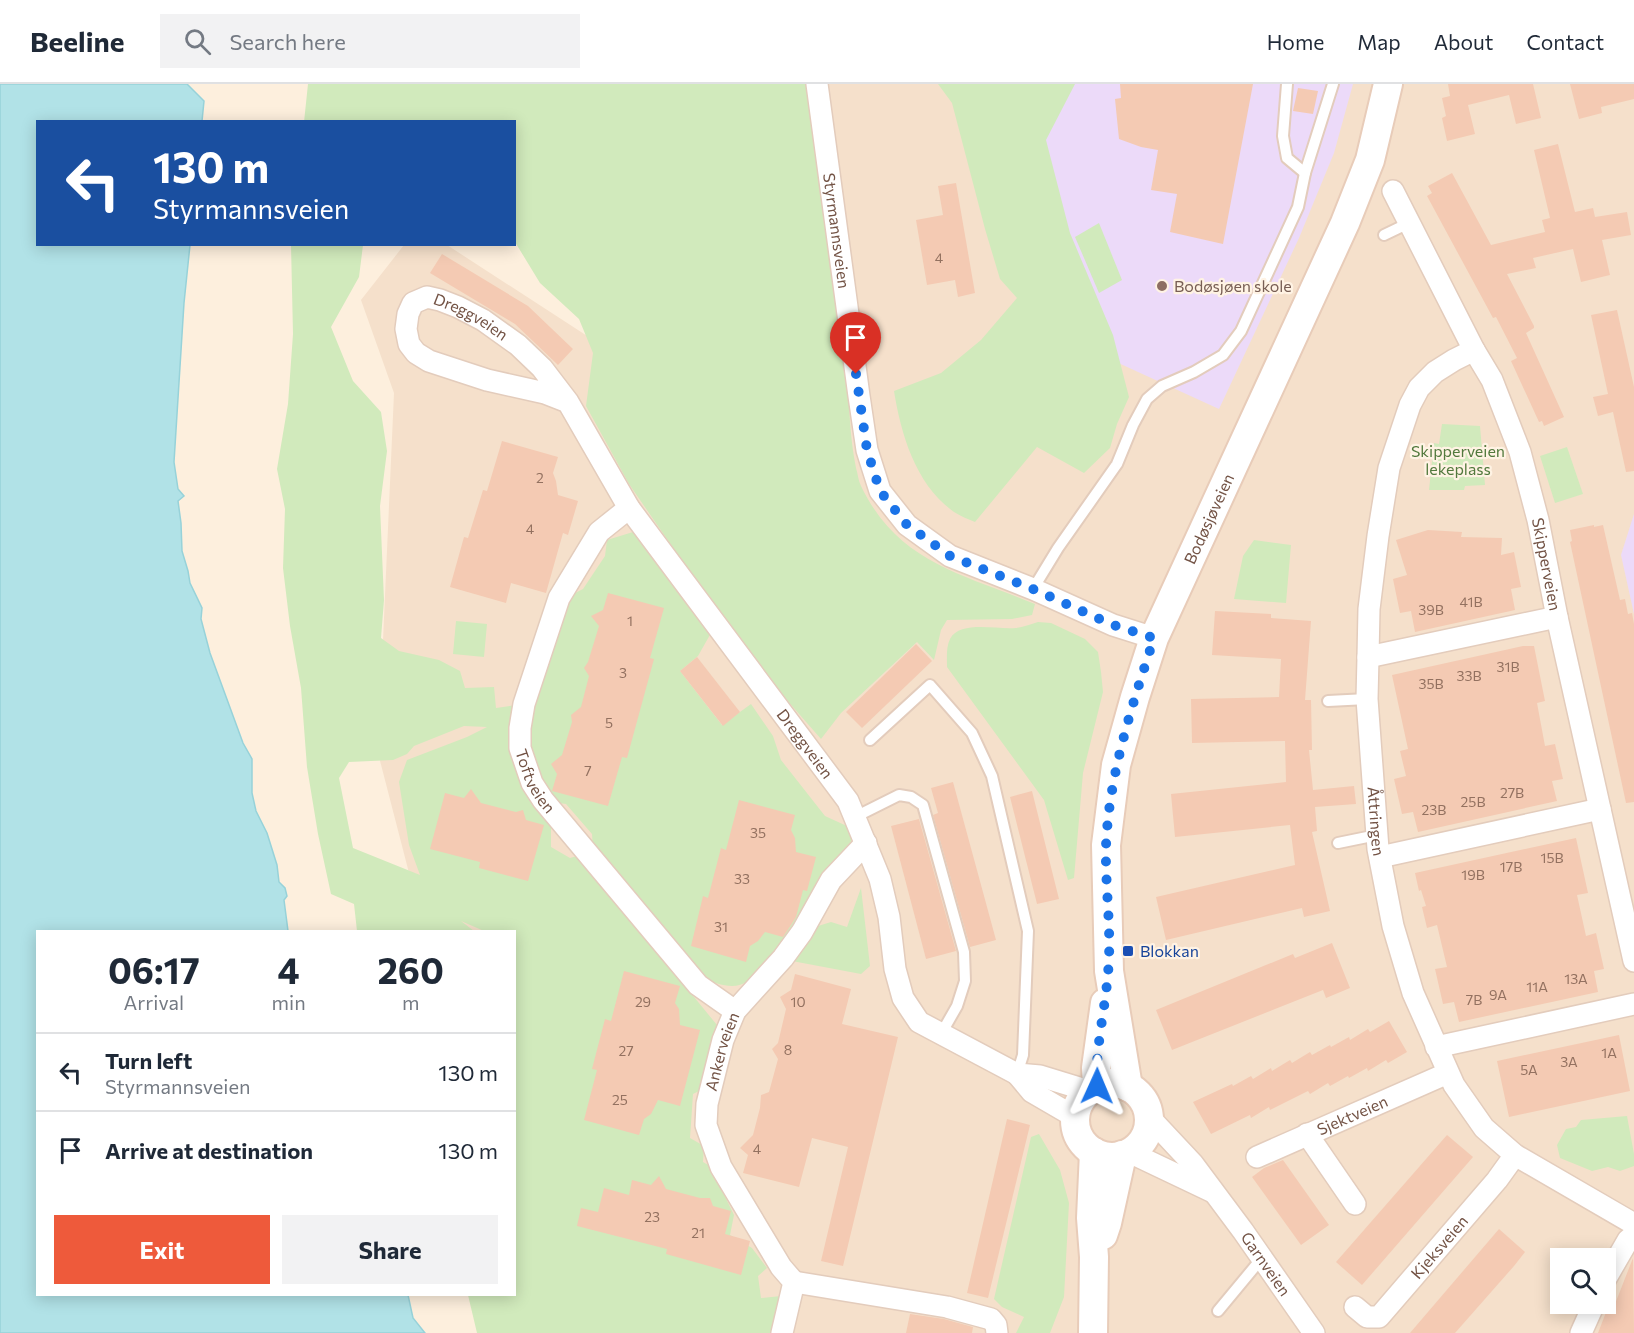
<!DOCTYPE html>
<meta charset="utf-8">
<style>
:root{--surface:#fff;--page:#f2f2f3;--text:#1f2937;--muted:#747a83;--line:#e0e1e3;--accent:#ee5a3b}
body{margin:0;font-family:Commissioner,sans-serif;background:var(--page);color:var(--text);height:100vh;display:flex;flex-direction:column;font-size:22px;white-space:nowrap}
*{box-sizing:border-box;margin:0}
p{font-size:20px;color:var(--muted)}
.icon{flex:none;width:33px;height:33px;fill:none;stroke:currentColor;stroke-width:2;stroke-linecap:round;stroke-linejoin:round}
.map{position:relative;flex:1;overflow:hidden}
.sheet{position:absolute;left:36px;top:846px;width:480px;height:366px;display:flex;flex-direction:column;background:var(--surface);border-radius:0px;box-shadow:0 3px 15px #0003}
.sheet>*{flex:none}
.guide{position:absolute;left:36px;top:36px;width:480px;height:126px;border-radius:0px;box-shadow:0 3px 15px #0003;background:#1a4fa0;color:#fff;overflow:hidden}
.controls{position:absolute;left:1550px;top:1164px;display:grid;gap:12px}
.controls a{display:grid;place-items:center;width:66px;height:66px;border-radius:0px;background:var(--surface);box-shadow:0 3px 15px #0003;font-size:30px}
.pin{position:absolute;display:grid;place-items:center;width:51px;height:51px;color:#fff;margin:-62px -26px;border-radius:50% 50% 50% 0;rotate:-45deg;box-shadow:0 0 6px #0007}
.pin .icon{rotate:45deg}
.me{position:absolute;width:66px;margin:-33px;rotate:1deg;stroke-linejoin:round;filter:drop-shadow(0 0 4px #0008)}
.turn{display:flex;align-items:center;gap:21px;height:126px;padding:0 18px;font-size:27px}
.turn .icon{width:78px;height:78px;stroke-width:2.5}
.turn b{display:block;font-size:42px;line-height:51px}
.eta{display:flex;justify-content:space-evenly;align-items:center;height:102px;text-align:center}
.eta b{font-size:36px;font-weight:700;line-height:42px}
.action{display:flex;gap:12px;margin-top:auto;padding:12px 18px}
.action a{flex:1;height:69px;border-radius:0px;background:var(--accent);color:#fff;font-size:24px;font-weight:700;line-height:69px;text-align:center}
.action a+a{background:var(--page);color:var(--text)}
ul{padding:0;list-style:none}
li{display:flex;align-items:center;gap:18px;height:78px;padding:0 18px;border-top:2px solid var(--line)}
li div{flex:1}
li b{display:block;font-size:22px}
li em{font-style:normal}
header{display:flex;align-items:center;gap:36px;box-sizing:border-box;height:84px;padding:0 30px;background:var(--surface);border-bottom:2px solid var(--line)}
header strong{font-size:28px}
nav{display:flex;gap:33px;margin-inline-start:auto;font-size:21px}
.search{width:420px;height:54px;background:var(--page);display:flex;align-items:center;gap:15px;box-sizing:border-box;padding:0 21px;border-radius:0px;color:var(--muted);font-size:22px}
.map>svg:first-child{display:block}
.residential{fill:#f5e0cb;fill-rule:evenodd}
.education{fill:#ecdaf9}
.green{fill:#d1eabc;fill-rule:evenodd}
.water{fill:#b1e2e7;stroke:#97d2d9;stroke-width:1.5}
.building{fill:#f4cab3}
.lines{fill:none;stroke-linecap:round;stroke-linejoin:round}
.lane-casing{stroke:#e3ccbc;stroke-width:14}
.street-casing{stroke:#e3ccbc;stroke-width:24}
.secondary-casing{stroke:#e8ccb9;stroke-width:32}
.lane{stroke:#fff;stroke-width:10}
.street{stroke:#fff;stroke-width:21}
.secondary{stroke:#fff;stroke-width:28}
.route{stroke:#1a73e8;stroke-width:10;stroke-dasharray:0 18}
.education-dot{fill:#8d6e63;stroke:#fff3e4;stroke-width:2}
.transit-dot{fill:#1a4fb4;stroke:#fff3e4;stroke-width:2}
.labels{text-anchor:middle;stroke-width:4.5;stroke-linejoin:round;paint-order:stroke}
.number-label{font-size:14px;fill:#937160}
.street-label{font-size:16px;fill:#735345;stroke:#fff3e4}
.education-label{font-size:16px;fill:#785e54;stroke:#fff3e4;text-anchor:start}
.park-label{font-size:16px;fill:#52793d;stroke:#fff3e4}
.transit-label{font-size:16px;fill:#164399;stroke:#fff3e4;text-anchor:start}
</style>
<header>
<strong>Beeline</strong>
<div class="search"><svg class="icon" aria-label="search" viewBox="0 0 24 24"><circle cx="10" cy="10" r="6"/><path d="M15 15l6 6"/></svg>Search here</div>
<nav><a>Home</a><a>Map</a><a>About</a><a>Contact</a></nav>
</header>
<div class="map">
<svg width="1634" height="1249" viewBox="0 0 1634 1249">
<rect width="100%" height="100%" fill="#fdefdd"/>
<path class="residential" d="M 736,0 L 1634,0 L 1634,1249 L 527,1249 L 514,1198 L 514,848 L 424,847 L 378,669 L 394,309 L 361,216 L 404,161 L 447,161 L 678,311 ZM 1560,1174 L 1605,1174 L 1605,1220 L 1560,1220 Z"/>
<g class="education">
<path d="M 1026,0 L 1353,0 L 1334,69 L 1299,154 L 1219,325 L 1055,250 Z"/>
<path d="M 1634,430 L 1634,530 L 1621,471 Z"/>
</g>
<g class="green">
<path d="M 308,0 L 806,0 L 849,306 C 849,333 851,358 856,384 C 858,390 858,396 861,402 C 898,479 963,490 1035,520 L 1032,531 L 1012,535 L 947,536 L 941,546 L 934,576 L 917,558 L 841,629 L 821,655 L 778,606 L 689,487 L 629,400 L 586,322 L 593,269 L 579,235 L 540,199 L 515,158 L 514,38 L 304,38 Z"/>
<path d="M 938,0 L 1075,0 L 1046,56 L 1070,149 L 1113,251 L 1129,313 L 1117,340 L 1110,364 L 1084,389 L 1037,363 L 975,438 C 968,435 960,432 954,428 C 916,401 901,351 894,307 L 941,289 L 981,256 L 1017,214 L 1000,195 L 985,145 L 952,19 Z"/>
<path d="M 1099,139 L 1122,196 L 1099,209 L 1075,153 Z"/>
<path d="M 291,161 L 363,161 L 359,193 L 331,243 L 353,297 L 381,328 L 387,367 L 380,422 L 384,516 L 381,554 L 399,567 L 439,576 L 460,587 L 465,604 L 494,603 L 496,624 L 516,621 C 515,668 510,703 551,737 L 551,763 L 570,774 L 584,770 L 612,813 L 717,941 L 705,1004 L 693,1010 L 690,1054 L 704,1062 L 703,1078 L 710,1082 L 734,1131 L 730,1151 L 752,1164 L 767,1184 L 758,1192 L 761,1214 L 781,1212 L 772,1249 L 477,1249 L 468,1211 L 514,1210 L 514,848 L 484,847 L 461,837 L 474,847 L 357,847 L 354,820 L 331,810 L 318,750 L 307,683 L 301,604 L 290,542 L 283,484 L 285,425 L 277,385 L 288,320 L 293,250 ZM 464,642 L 487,643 L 467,653 L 407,676 L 399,698 L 409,761 L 420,791 L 353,764 L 339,694 L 349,678 L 393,676 L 407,670 L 414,662 Z"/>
<path d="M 1442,340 L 1480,342 L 1485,401 L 1465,402 L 1464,406 L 1429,406 L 1434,359 L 1439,360 Z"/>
<path d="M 1567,363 L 1583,410 L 1555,419 L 1540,372 Z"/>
<path d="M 633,448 L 711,549 L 698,572 L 680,587 L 722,641 L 751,620 L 773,652 L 781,676 L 825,732 L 849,743 C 861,765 828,784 818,799 C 808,812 806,826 800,841 C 795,851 783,860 776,869 C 746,902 741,912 696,891 L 593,765 L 592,750 L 566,720 L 551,718 L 540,701 L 526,650 L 565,514 L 583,505 L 605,472 L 607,456 Z"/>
<path d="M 1254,456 L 1291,461 L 1286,519 L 1234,515 L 1243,472 Z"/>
<path d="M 456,537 L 487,540 L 484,573 L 453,570 Z"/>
<path d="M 1038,538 L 1051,539 L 1085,555 L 1098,568 L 1101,588 L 1103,608 L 1083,689 L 1074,794 L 1068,796 L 1044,716 L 947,583 C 947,574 946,563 950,555 C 960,536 997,546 1016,544 C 1023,543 1031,540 1038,538 Z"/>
<path d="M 861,804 L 870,882 L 861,890 L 792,877 L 815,843 L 831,838 L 847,843 Z"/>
<path d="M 1627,1032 L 1634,1070 L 1634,1082 L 1620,1087 L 1608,1083 L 1592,1087 L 1560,1074 L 1557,1061 L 1566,1045 L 1576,1043 L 1581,1036 Z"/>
<path d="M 1039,1050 L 1060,1086 L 1069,1119 L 1064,1213 L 1050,1249 L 1016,1249 L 1024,1233 L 1002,1223 L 994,1215 L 1031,1053 Z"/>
</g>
<path class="water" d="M 0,0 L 187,0 L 204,17 L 202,37 L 38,38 L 38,160 L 190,161 L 184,219 L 174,378 L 178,405 L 184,412 L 178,417 L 181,439 L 182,467 L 188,487 L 190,499 L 202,524 L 201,535 L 210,569 L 243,659 L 252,675 L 252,709 L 256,727 L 267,749 L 277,781 L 279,798 L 285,804 L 287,812 L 284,816 L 288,847 L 38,848 L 38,1210 L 408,1211 L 413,1234 L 425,1249 L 0,1249 Z"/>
<g class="building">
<path d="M 1120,0 L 1253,0 L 1223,160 L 1170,148 L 1177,110 L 1151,106 L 1158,66 L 1141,63 L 1119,55 L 1115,15 L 1121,14 Z"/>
<path d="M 1448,0 L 1533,0 L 1541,34 L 1516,40 L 1509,11 L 1468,21 L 1475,50 L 1447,57 L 1442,34 L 1446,32 L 1442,14 L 1450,12 Z"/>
<path d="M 1570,0 L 1634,0 L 1634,15 L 1601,23 L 1602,29 L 1579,35 Z"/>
<path d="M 1298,4 L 1318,7 L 1313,30 L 1293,27 Z"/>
<path d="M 1558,60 L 1575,128 L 1593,124 L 1595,133 L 1627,128 L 1631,151 L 1602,156 L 1610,191 L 1581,198 L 1573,165 L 1533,174 L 1536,184 L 1507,190 L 1534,242 L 1534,244 L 1526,249 L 1564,333 L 1544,342 L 1542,337 L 1539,338 L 1511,277 L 1517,274 L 1496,233 L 1493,234 L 1427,112 L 1432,109 L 1428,102 L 1452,89 L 1491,161 L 1545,148 L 1542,136 L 1550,134 L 1534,66 Z"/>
<path d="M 956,99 L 975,209 L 958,213 L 955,196 L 927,201 L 916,136 L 943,131 L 938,102 Z"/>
<path d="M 442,170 L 528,222 L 573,265 L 558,281 L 515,240 L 430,189 Z"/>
<path d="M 1617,226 L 1634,303 L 1634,387 L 1626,388 L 1613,328 L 1598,332 L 1593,313 L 1608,310 L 1591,231 Z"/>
<path d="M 502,357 L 558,373 L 553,389 L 556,397 L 558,411 L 578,417 L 568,451 L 563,449 L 546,509 L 511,499 L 506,519 L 450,503 L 464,453 L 468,454 L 483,406 L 487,407 Z"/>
<path d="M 1594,441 L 1594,443 L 1603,441 L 1620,516 L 1625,515 L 1628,530 L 1632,529 L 1634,540 L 1634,718 L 1626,719 L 1570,458 L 1572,457 L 1570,446 Z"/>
<path d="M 1428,446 L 1462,448 L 1461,453 L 1502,454 L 1501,471 L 1514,468 L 1521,503 L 1511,505 L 1515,526 L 1415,548 L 1411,527 L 1400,529 L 1393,495 L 1407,491 L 1396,456 Z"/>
<path d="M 608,509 L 664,524 L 650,574 L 654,575 L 627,674 L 622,673 L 608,722 L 552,707 L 557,690 L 551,680 L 562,671 L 572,638 L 571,631 L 581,623 L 589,592 L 584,584 L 588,578 L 599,542 L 591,532 L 603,526 Z"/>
<path d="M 1215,527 L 1271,530 L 1271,534 L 1311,537 L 1305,616 L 1311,616 L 1312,666 L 1309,666 L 1313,706 L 1354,702 L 1356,720 L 1315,723 L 1317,747 L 1312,748 L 1330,827 L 1304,833 L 1302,824 L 1166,856 L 1156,813 L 1295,781 L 1290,741 L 1175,753 L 1171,710 L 1286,698 L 1285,657 L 1192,659 L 1191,615 L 1279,613 L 1281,575 L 1212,571 Z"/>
<path d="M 916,560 L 932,577 L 862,644 L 846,628 Z"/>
<path d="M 1523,562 L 1534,562 L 1545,617 L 1537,619 L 1545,662 L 1555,660 L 1563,695 L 1552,697 L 1557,717 L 1418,748 L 1413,728 L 1402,730 L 1394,695 L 1406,692 L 1400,667 L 1408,665 L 1392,591 Z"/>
<path d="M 697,573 L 740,628 L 723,642 L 680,587 Z"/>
<path d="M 953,698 L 996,856 L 970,863 L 933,731 L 938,729 L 931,704 Z"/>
<path d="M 471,705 L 481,719 L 516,728 L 523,726 L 526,736 L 544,741 L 528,797 L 479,784 L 480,778 L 430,765 L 445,709 L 464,714 Z"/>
<path d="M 1032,707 L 1059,815 L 1037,820 L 1010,713 Z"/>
<path d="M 739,716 L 795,731 L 791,746 L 795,754 L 796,768 L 816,773 L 807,807 L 803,806 L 796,833 L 791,841 L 783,853 L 765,848 L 758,857 L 750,862 L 746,878 L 691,862 L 703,812 L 708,814 L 721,764 L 726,766 Z"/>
<path d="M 919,735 L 956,867 L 926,875 L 891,742 Z"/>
<path d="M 1576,754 L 1588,809 L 1577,811 L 1586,852 L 1596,849 L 1604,885 L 1594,887 L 1598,908 L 1459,938 L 1454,918 L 1443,920 L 1435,885 L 1447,883 L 1437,841 L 1427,844 L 1422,823 L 1426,822 L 1421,806 L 1419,807 L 1415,789 Z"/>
<path d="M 1332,859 L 1350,904 L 1326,914 L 1323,906 L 1172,966 L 1156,926 L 1293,870 L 1295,874 Z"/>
<path d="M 624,887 L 680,902 L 675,919 L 679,925 L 680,941 L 700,946 L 680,1022 L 658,1016 L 651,1030 L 644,1035 L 639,1051 L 584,1036 L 597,986 L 592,985 L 605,935 L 611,937 Z"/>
<path d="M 795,890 L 851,905 L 842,940 L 898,953 L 843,1182 L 821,1177 L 848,1063 L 812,1054 L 799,1103 L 743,1089 L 748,1071 L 740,1064 L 753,1051 L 760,1024 L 761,1011 L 769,1008 L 778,975 L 772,965 L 778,959 L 786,925 L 780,913 L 791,906 Z"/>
<path d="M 1389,937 L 1407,968 L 1388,979 L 1386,976 L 1368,987 L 1367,984 L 1349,994 L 1348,992 L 1330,1002 L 1328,999 L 1310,1010 L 1308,1007 L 1270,1026 L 1269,1023 L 1251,1034 L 1250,1031 L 1211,1050 L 1193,1018 L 1232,1000 L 1233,1002 L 1251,992 L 1253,995 L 1271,984 L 1272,987 L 1290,976 L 1292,979 L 1310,968 L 1312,971 L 1330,961 L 1331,963 L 1349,953 L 1350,956 L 1368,945 L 1370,948 Z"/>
<path d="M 1619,951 L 1630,1007 L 1509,1033 L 1497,977 Z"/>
<path d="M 1007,1035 L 1030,1041 L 988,1214 L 967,1209 Z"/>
<path d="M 1447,1051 L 1473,1073 L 1362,1201 L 1336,1178 Z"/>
<path d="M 1283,1076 L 1329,1141 L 1301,1161 L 1252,1093 L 1264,1084 Z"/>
<path d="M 659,1092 L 666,1105 L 700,1114 L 710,1114 L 713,1122 L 731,1127 L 725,1150 L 750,1157 L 741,1191 L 666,1170 L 667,1165 L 577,1142 L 581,1124 L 598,1128 L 604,1104 L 629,1111 L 632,1096 L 651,1101 Z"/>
<path d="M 1499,1145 L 1525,1168 L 1514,1182 L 1455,1249 L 1410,1249 Z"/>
<path d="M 1633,1174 L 1634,1249 L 1598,1249 L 1610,1218 L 1615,1220 Z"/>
<path d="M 910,1230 L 944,1235 L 973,1243 L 972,1249 L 906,1249 Z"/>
</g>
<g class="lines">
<defs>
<g id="lane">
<path d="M 1287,0 L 1283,52 L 1287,74 L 1305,89"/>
<path d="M 1384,151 L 1409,139"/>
<path d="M 1033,505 L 1058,464 L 1117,380 L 1133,341 L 1147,315 L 1162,302 L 1194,288 L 1223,271 L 1241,247 L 1298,123 L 1305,89 L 1333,0"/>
<path d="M 1328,617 L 1367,615"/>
<path d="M 870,656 L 930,601 L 972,649 L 992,692 L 1028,847 L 1023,971 L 1017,990"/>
<path d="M 855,733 L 899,711 L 911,713 L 923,721 L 964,868 L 965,897 L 957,922 L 941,950"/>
<path d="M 1338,759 L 1377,751"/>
<path d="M 1218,1227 L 1262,1174"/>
</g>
<g id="street">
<path id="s1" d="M 817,0 L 859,312 L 867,366 L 880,407 L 907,441 L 950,472 L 1033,505 L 1113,541 L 1154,554"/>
<path id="s2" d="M 1393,107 L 1474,266 L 1492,296 L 1520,368 L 1538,436 L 1557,533 L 1634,877"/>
<path id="s3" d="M 1474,266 L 1454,276 L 1435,288 L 1419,304 L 1410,321 L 1389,384 L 1378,452 L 1369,525 L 1368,573 L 1367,615 L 1378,765 L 1393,842 L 1413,909 L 1454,1001 L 1484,1044 L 1515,1071 L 1634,1140"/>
<path id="s4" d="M 568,318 L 545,309 L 487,296 L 429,277 L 416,269 L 409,260 L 406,245 L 408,230 L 413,219 L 427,213 L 440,216 L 458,223 L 483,236 L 518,261 L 542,284 L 568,318 L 629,424 L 848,717 L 880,795 L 889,833 L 895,885 L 903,914 L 919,938 L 1017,990 L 1040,992 L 1089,1007"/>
<path id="s5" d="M 629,424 L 599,448 L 559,514 L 524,620 L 520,644 L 520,664 L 532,699 L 543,716 L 698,901 L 735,927"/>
<path d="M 1368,573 L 1557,533"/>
<path d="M 1380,773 L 1600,725"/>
<path d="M 1436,963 L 1634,920"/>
<path d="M 1017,990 L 1032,1008 L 1075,1033"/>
<path id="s6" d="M 1149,1033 L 1193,1080 L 1243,1147 L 1314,1249"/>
<path d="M 1307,1050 L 1355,1120"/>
<path d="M 1129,1068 L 1213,1108"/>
<path id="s7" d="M 1257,1073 L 1448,989"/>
<path d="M 1605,1196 L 1628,1156 L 1634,1151"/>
<path d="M 794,1198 L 947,1223 L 991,1235 L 996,1241 L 997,1249"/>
<path id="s8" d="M 1355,1223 L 1367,1233 L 1379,1233 L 1497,1096 L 1515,1071"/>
<path id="s9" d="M 782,1249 L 794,1198 L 781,1183 L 721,1083 L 706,1041 L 707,1020 L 723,956 L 735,927 L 783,874 L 802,848 L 831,796 L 866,759"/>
<path d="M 1581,1249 L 1594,1220"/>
</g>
<g id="secondary">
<circle cx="1112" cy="1036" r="37"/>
<path d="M 1097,1002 L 1096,984 L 1105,919"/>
<path id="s10" d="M 1128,1003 L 1109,887 L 1106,761 L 1116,681 L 1135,613 L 1154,554 L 1345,139 L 1370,76 L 1388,0"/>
<path d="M 1103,1151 L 1107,1139 L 1122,1071"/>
<path d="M 1093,1249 L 1094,1173 L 1091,1134 L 1094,1068"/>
</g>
</defs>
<use href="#lane" class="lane-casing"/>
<use href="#street" class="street-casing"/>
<use href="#secondary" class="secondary-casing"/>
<use href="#lane" class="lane"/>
<use href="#street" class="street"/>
<use href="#secondary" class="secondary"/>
</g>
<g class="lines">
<path class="route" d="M 856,290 L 867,366 L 880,407 L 907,441 L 950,472 L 1033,505 L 1113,541 L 1154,554 C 1132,622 1109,690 1106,762 C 1105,804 1112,847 1108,889 C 1105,927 1095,965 1097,1002"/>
</g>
<circle class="education-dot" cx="1162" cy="202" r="6"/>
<rect class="transit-dot" x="1122" y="861" width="12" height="12" rx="3"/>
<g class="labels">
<g class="number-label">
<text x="939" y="179">4</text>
<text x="540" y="399">2</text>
<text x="530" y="450">4</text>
<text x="1471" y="523">41B</text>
<text x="1431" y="531">39B</text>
<text x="630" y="542">1</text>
<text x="1508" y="588">31B</text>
<text x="623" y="594">3</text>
<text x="1469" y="597">33B</text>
<text x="1431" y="605">35B</text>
<text x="609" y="644">5</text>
<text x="588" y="692">7</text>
<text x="1512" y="714">27B</text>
<text x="1473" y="723">25B</text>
<text x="1434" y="731">23B</text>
<text x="758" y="754">35</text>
<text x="1552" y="779">15B</text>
<text x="1511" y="788">17B</text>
<text x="1473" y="796">19B</text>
<text x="742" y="800">33</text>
<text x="721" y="848">31</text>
<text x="1576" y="900">13A</text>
<text x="1537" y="908">11A</text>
<text x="1498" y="916">9A</text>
<text x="1474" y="921">7B</text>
<text x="643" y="923">29</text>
<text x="798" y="923">10</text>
<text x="788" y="971">8</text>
<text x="626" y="972">27</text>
<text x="1609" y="974">1A</text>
<text x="1569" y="983">3A</text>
<text x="1529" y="991">5A</text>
<text x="620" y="1021">25</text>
<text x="757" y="1070">4</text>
<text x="652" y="1138">23</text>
<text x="698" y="1154">21</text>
</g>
<g class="street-label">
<text dy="6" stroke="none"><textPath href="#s1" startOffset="148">Styrmannsveien</textPath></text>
<text dy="6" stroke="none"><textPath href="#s4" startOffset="278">Dreggveien</textPath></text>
<text dy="6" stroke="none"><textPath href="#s10" startOffset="588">Bodøsjøveien</textPath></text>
<text dy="6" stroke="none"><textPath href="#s2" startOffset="406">Skipperveien</textPath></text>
<text dy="6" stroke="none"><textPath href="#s4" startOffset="826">Dreggveien</textPath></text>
<text dy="6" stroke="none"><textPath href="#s5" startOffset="308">Toftveien</textPath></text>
<text dy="6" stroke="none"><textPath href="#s3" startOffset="508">Åttringen</textPath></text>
<text dy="6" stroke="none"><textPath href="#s9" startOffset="309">Ankerveien</textPath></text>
<text dy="6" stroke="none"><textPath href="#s7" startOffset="104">Sjektveien</textPath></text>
<text dy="6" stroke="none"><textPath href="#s8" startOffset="120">Kjeksveien</textPath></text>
<text dy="6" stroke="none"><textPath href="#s6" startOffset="188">Garnveien</textPath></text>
</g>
<g class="education-label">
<text x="1174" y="208">Bodøsjøen skole</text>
</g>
<g class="park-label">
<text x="1458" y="373">Skipperveien<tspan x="1458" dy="18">lekeplass</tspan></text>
</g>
<g class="transit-label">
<text x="1140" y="873">Blokkan</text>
</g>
</g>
</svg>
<div class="controls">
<a><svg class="icon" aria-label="search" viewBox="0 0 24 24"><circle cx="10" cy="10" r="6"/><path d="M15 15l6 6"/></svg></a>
</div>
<div class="pin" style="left:856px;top:290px;background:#d93025"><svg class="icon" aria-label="arrive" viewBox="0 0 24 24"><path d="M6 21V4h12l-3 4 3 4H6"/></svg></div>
<svg class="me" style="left:1097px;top:1002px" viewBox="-20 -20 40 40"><path d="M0-17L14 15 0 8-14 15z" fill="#1a73e8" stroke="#fff" stroke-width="4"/></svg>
<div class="guide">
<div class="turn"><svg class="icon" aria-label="left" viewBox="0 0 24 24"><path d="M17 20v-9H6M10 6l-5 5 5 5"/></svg><div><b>130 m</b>Styrmannsveien</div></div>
</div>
<section class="sheet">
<div class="eta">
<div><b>06:17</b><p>Arrival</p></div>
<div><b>4</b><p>min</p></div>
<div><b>260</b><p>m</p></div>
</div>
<ul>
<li><svg class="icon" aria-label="left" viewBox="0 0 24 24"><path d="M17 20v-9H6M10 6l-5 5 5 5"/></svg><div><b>Turn left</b><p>Styrmannsveien</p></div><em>130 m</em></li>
<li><svg class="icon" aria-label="arrive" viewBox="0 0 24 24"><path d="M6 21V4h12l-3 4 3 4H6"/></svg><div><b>Arrive at destination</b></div><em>130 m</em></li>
</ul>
<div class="action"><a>Exit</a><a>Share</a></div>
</section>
</div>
